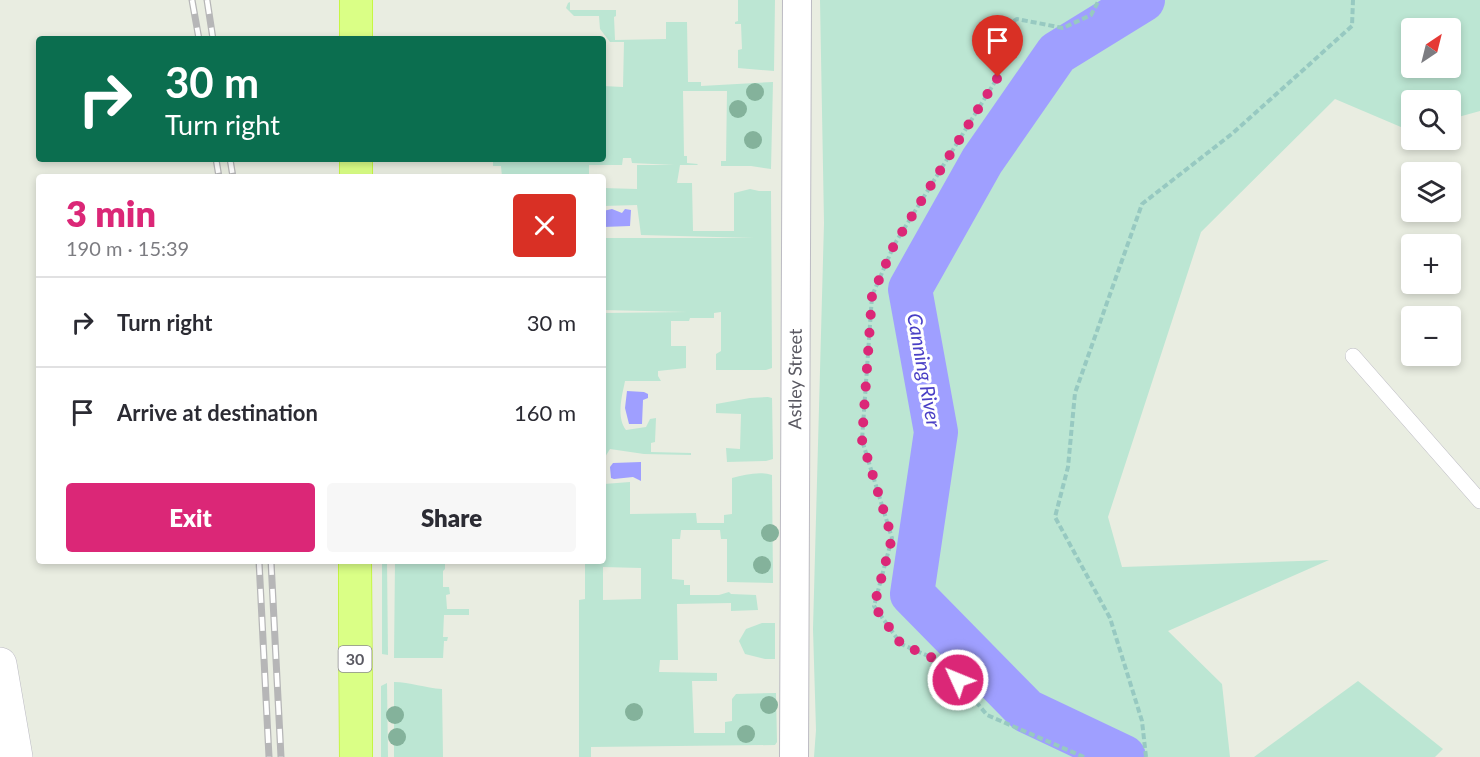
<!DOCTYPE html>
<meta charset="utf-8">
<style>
:root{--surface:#fff;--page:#f7f7f7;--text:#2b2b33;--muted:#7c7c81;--line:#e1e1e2;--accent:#db2777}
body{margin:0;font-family:Lato,sans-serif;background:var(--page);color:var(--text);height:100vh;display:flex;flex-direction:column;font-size:22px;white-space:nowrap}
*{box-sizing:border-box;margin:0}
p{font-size:20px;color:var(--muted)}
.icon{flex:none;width:33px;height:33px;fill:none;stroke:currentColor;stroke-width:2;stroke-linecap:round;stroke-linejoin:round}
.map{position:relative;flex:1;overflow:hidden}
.details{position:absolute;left:36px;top:174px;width:570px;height:390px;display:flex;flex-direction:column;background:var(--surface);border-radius:6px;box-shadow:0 3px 9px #0003}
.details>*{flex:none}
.top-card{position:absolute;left:36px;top:36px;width:570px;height:126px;border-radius:6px;box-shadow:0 3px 9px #0003;background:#0b6e4f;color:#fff;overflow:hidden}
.needle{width:39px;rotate:35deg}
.buttons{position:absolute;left:1401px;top:18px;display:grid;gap:12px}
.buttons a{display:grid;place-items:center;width:60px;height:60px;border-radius:6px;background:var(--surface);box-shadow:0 3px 9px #0003;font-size:30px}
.pin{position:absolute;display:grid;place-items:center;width:51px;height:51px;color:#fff;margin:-62px -26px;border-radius:50% 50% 50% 0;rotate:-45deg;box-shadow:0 0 6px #0007}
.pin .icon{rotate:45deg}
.me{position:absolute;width:66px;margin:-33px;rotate:314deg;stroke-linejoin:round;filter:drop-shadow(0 0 4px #0008)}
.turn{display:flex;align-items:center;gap:21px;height:126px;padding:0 30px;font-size:27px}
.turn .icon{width:78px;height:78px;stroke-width:2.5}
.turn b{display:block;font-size:42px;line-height:51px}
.round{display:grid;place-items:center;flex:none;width:63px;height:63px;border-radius:6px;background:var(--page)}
.head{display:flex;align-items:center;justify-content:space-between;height:102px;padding:0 30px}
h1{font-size:36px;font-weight:800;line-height:45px;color:var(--accent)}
.cta{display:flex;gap:12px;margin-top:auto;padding:12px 30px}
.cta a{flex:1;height:69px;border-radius:6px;background:var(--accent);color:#fff;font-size:24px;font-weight:800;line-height:69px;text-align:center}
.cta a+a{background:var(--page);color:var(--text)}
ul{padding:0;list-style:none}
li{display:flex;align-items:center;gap:18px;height:90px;padding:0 30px;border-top:2px solid var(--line)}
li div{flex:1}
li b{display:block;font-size:22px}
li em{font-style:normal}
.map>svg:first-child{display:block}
.green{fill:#bce6d3;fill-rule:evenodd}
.water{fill:#9f9fff}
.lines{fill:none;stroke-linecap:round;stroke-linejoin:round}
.river{stroke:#9f9fff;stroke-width:44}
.lane-casing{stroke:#bcbbc3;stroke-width:16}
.street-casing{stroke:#bcbbc3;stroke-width:30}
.secondary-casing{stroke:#bdbcc5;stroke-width:34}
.highway-casing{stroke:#b2ee00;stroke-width:34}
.path{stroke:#97c9c1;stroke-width:4;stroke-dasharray:6 3;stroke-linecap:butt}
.lane{stroke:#fff;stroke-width:15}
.street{stroke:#fff;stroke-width:28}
.secondary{stroke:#fff;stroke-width:33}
.highway{stroke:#daff86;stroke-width:33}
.rail-casing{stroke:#b6b6b7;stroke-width:7}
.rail{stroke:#fff;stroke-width:4.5;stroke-dasharray:14;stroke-linecap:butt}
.tree{fill:#84b29b}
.route{stroke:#db2777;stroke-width:10;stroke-dasharray:0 18}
.labels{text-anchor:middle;stroke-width:6;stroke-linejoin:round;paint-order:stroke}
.shield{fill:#fff;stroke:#8c8b91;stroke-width:1.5}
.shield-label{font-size:16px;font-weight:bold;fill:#5a5962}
.street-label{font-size:18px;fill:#5a5962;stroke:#fff}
.water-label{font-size:20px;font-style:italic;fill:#493fc5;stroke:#fff}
</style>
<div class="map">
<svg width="1480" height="757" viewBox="0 0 1480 757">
<rect width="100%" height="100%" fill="#e9ede1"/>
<g class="green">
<path d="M 738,0 L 775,0 L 774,71 L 738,68 L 738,50 L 742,49 L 741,24 L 735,24 L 735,22 L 738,21 Z"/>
<path d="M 820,0 L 1480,0 L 1480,111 L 1451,119 L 1450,100 L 1412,100 L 1411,129 L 1408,130 L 1335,99 L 1201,232 L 1108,517 L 1122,567 L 1329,560 L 1168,631 L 1222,684 L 1230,757 L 814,757 L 816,730 L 813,629 L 824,223 ZM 1412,28 L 1450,28 L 1450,68 L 1412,68 Z"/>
<path d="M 570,2 L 570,10 L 616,10 L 616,16 L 614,17 L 615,40 L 666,39 L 666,22 L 687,22 L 688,82 L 701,82 L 701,86 L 773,82 L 771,169 L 751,166 L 721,166 L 721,161 L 726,161 L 727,91 L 683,91 L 684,156 L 687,156 L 687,163 L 698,164 L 697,165 L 680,165 L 677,183 L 692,183 L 693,231 L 734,231 L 734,193 L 750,189 L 759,191 L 771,191 L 772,368 L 766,370 L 716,370 L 716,354 L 721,351 L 721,312 L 714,313 L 714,318 L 690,318 L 689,321 L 671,321 L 671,346 L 686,346 L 686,368 L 658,371 L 658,376 L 661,381 L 625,381 C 622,396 616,417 626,430 L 646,427 L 650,419 L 656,418 L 655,442 L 651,443 L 651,452 L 691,453 L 691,455 L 644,454 L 610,449 L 605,457 L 604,484 L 630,482 L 630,514 L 696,513 L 697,523 L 724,523 L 724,515 L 732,514 L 732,478 C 745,475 759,471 772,475 L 773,583 L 727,582 L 727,539 L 721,539 L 720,530 L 681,530 L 680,539 L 672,539 L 672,579 L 684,580 L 684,585 L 690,585 L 690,595 L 719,595 L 729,592 L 731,594 L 756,595 L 758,610 L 731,611 L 731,603 L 677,604 L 678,660 L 660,660 L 659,672 L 717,673 L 717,681 L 692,681 L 694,733 L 725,733 L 725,722 L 732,721 L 732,699 L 736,694 L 776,693 L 777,742 L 775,745 L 591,747 L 591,757 L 579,757 L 579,600 L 585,599 L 585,561 L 603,561 L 603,313 L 687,312 L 603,310 L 603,238 L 754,238 L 641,235 L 637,205 L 603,206 L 603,188 L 637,189 L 637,165 L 674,165 L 632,163 L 631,158 L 623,158 L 622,165 L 589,165 L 589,177 L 502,177 L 501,166 L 493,166 L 493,159 L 603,159 L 603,86 L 623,87 L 624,42 L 610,42 L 600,29 L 599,16 L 574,16 L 566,8 L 568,3 ZM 603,567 L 641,568 L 641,599 L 603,600 Z"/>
<path d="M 768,397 L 772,398 L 773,459 L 766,461 L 727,462 L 726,448 L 740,449 L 741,414 L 716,413 L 716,404 L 750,398 Z"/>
<path d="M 382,561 L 387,561 L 388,655 L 382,654 Z"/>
<path d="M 395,561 L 445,561 L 445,569 L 443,571 L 443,587 L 449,587 L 450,594 L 446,595 L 447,609 L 469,609 L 469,615 L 444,615 L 443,637 L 448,637 L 447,641 L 444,641 L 443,658 L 394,658 Z"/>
<path d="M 762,623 L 775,623 L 775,659 L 765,659 L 745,654 L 739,641 L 746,629 Z"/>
<path d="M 1358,681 L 1443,749 L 1435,757 L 1254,757 Z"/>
<path d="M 394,682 C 410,682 425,688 442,689 L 443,757 L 394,757 Z"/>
<path d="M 387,683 L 388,757 L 381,757 L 381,686 Z"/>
</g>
<g class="water">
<path d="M 612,209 L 622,213 L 625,209 L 631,210 L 630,226 L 603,227 L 603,211 Z"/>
<path d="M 627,391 L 644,392 L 648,394 L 648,398 L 643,400 L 642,424 L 629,424 L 625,408 Z"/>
<path d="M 641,462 L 641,481 L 633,477 L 614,479 L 611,478 L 610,467 L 613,463 Z"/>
</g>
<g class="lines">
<path class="river" d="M 1124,757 L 1027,711 L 912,594 L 936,432 L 910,289 L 982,161 L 1057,53 L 1143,0"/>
<defs>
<path id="lane" d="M 1353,356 L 1480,501"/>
<g id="street">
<path id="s1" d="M 794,757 L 797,0"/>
</g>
<path id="secondary" d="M 0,664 L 16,757"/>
<g id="highway">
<path d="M 356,0 L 356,39"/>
<path d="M 356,177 L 356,159"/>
<path d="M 355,561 L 356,757"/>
</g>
</defs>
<use href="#lane" class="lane-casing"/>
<use href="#street" class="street-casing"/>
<use href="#secondary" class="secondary-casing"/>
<use href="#highway" class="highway-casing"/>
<g class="path">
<path d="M 1084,757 L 987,715 L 944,663 L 901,644 L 874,606 L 892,538 L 862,440 L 872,296 L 894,245 L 998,77 L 1001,29 L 1017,19 L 1063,28 L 1091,15 L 1099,0"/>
<path d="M 1146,757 L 1142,721 L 1110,618 L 1055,517 L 1068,467 L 1075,393 L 1142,204 L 1233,133 L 1352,26 L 1353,0"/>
</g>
<use href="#lane" class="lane"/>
<use href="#street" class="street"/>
<use href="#secondary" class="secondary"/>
<use href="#highway" class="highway"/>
<defs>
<g id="rail">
<path d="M 192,0 L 199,39"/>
<path d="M 207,0 L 213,39"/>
<path d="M 216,159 L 219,177"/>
<path d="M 230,159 L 233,177"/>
<path d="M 259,561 L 269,757"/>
<path d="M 271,561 L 281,757"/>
</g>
</defs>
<use href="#rail" class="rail-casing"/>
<use href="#rail" class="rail"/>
</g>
<g class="tree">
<circle cx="755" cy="92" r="9"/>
<circle cx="738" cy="109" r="9"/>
<circle cx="753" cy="140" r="9"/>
<circle cx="770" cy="533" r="9"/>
<circle cx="762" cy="565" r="9"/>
<circle cx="769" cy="705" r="9"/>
<circle cx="634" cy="712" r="9"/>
<circle cx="395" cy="715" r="9"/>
<circle cx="746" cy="734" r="9"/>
<circle cx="397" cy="737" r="9"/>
</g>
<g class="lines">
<path class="route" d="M 958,680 L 944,663 L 901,644 L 874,606 L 892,538 L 862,440 L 872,296 L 894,245 L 998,77"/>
</g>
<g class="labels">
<rect class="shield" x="338.5" y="646" width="33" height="26" rx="4.5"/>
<g class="shield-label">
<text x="355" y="665">30</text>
</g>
<g class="street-label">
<text dy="6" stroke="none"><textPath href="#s1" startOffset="378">Astley Street</textPath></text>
</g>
<g class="water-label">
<text transform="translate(924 370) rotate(80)" y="7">Canning River</text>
</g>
</g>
</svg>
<div class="buttons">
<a><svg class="needle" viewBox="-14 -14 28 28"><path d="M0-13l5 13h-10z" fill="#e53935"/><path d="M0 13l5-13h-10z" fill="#7c7c81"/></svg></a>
<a><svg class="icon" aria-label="search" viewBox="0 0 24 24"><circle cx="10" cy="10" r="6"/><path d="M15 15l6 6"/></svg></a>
<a><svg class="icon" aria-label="layers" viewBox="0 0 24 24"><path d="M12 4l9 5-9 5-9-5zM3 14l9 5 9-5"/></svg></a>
<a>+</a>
<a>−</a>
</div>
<div class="pin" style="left:998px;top:77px;background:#d93025"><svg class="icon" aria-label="arrive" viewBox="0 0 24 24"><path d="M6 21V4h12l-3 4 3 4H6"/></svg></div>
<svg class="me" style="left:958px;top:680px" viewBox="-20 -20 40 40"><circle r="17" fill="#db2777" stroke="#fff" stroke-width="3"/><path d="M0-11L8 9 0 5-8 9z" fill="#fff"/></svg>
<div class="top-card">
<div class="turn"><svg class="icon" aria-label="right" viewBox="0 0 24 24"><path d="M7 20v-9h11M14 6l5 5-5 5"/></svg><div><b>30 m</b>Turn right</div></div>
</div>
<section class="details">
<div class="head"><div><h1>3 min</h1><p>190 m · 15:39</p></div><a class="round" style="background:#d93025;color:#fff"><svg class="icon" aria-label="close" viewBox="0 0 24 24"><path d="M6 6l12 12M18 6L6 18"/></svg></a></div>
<ul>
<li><svg class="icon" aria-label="right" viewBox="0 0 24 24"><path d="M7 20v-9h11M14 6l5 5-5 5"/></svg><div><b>Turn right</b></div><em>30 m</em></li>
<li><svg class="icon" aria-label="arrive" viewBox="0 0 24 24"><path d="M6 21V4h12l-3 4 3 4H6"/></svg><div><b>Arrive at destination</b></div><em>160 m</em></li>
</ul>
<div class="cta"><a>Exit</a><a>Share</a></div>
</section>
</div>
